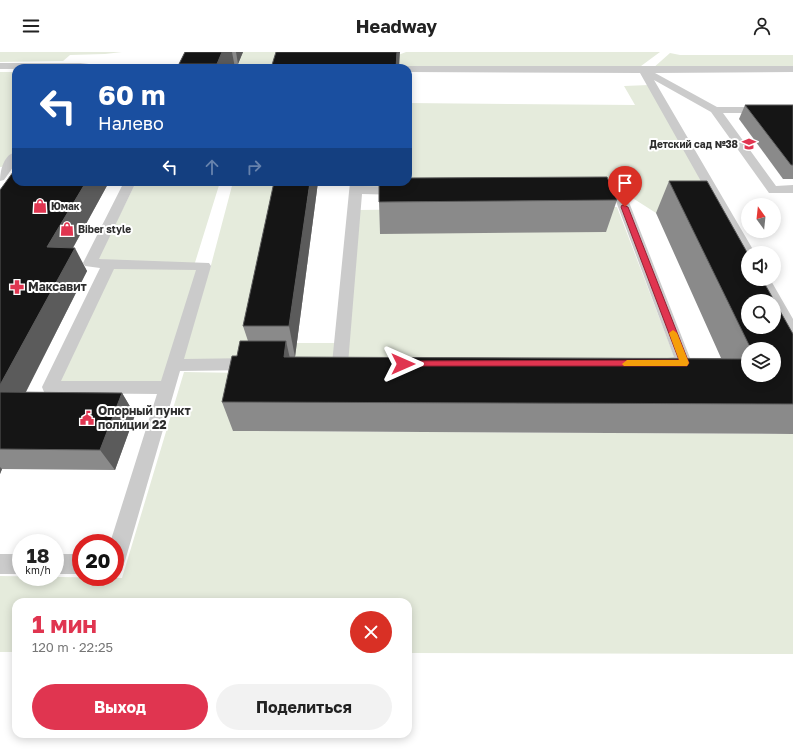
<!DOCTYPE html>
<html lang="ru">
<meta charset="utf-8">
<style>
:root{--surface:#fff;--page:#f2f2f2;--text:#222;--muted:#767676;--accent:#e03550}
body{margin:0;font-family:"Golos Text",sans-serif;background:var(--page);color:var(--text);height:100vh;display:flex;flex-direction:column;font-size:15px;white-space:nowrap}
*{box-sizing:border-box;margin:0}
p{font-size:13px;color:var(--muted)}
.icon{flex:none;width:22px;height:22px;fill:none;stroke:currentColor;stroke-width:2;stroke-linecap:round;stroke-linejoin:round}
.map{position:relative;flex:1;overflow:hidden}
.details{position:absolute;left:12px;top:546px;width:400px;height:140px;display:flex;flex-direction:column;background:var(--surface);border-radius:12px;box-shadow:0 2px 10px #0003}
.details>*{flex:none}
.top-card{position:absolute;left:12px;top:12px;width:400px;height:122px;border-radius:12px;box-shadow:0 2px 10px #0003;background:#1a4fa0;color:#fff;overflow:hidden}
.needle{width:26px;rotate:345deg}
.buttons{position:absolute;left:741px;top:146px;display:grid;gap:8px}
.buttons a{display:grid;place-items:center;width:40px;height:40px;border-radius:50%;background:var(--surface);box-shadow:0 2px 10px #0003;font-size:20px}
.speed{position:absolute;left:12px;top:482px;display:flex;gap:8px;font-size:20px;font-weight:700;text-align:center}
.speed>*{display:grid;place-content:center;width:52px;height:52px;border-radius:50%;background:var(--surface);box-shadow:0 2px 10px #0003;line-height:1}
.speed small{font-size:10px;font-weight:400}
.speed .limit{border:6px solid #d22;background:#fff;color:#111}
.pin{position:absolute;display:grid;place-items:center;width:34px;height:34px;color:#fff;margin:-41px -17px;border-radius:50% 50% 50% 0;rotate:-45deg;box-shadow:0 0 4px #0007}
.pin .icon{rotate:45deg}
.me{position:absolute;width:44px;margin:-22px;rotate:90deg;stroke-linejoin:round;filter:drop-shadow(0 0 3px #0008)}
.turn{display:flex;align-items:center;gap:14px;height:84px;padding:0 20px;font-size:18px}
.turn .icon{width:52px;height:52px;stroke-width:2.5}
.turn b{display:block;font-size:28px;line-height:34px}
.lanes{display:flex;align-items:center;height:38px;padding:0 20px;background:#0003;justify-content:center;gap:20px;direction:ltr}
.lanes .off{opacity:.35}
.round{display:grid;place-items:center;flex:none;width:42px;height:42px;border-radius:21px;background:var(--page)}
.head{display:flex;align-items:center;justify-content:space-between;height:68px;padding:0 20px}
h1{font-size:24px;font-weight:700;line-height:30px;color:var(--accent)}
.button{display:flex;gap:8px;margin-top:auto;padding:8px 20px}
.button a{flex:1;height:46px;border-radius:24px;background:var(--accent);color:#fff;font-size:16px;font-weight:700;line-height:46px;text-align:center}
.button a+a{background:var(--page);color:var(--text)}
header{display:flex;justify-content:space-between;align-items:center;height:52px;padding:0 20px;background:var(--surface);font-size:18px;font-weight:700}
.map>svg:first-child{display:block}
.green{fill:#e5ebdc}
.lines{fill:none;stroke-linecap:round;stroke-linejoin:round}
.lane{fill:#cbcbcb;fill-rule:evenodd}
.wall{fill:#8a8a8a;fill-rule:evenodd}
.shaded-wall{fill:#5b5b5b}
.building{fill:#151515;stroke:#5b5b5b;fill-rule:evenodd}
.route{fill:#e03550;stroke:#922234}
.slow{fill:#f59e0b}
.labels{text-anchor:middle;stroke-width:4;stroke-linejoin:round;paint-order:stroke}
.far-poi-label{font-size:10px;font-weight:bold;fill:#2e2e2e;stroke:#fff;text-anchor:start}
.poi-label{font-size:12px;font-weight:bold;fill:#2e2e2e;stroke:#fff;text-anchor:start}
</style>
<header><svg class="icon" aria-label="menu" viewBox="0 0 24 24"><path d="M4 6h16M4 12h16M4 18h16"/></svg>Headway<svg class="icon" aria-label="person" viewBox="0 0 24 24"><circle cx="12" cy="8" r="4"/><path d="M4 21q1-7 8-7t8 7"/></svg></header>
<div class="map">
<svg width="793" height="698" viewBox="0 0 793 698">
<rect width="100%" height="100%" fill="#fff"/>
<g class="green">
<path d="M 0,0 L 122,0 L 105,2 L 70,3 L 63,9 L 0,10 Z"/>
<path d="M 193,0 L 394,0 L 354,15 L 186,14 Z"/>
<path d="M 406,0 L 660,0 L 637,17 L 367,15 Z"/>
<path d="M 670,1 L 680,3 L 793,3 L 793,16 L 652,17 Z"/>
<path d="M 0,20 L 16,20 L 16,95 L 2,115 L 0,115 Z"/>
<path d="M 649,33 L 720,161 L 656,161 L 620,138 L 361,135 L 361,130 L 408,130 L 408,51 L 635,53 L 624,34 Z"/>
<path d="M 136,130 L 220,130 L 193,217 L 210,217 L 233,130 L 286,130 L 255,291 L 345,291 L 357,158 L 617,155 L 675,307 L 170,308 L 161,331 L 58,331 L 115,209 L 98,207 Z"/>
<path d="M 184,320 L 242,321 L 233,379 L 793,382 L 793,602 L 408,601 L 408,550 L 16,550 L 16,600 L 0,600 L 0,524 L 122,526 Z"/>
</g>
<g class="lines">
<g class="lane">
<path d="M 0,11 L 80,11 L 98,13 L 260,13 L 265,16 L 0,17 Z"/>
<path d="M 408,14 L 793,14 L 793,20 L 655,21 L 717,55 L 793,55 L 793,61 L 723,61 L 776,134 L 793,133 L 793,141 L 769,141 L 711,60 L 654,28 L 755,201 L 748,201 L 748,205 L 743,204 L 640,21 L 408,20 L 408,16 L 404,16 Z"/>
<path d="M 16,100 L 16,111 L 4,128 L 0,129 C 0,118 4,102 16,100 Z"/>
<path d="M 124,130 L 136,130 L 99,207 L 209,211 L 211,214 L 184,307 L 254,306 L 260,308 L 262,312 L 260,316 L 254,318 L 180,319 L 125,509 L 122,516 L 115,519 L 115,491 L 110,491 L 157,342 L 50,341 L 44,340 L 42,335 L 100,216 L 85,214 L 83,211 ZM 114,217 L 196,218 L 161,329 L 61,329 Z"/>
<path d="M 350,130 L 362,130 L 362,134 L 402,135 L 406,136 L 408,139 L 406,142 L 402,143 L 362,142 L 348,312 L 346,316 L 340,318 L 334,316 L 332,312 Z"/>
<path d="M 590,136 L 619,136 L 623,137 L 625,140 L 692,311 L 690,315 C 681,318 670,318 661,315 L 659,311 L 661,307 L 674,305 L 614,144 L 586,143 L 584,140 L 586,137 Z"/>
<path d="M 756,227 L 770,227 L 793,267 L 793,287 L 788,285 L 774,260 L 774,249 L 768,249 Z"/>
<rect x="0" y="502" width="21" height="20"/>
<rect x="55" y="502" width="26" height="20"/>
</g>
</g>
<g class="wall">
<path d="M 185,0 L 243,0 L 238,12 L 234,12 L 235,16 L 180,16 L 179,12 Z"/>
<path d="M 745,53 L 793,53 L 793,127 L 783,127 L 739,67 Z"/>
<path d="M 669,129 L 793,282 L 793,382 L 233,379 L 222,350 L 237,304 L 248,289 L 243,274 L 318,130 L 295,305 L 721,306 L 656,161 ZM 748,297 L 774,297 L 748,323 Z"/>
<path d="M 16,130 L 109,130 L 73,196 L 87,219 L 26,340 L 122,341 L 135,363 L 115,418 L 2,417 L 0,422 L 0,138 Z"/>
<path d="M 617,148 L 606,180 L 380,182 L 379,150 Z"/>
</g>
<g class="shaded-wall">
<path d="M 222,0 L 232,0 L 235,16 L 218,16 L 217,12 Z"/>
<path d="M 236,0 L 243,0 L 238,12 Z"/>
<path d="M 397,0 L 400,0 L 399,16 L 396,16 Z"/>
<path d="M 86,130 L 109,130 L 60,219 L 47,195 Z"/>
<path d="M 310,130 L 318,130 L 295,305 L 289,274 Z"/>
<path d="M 75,196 L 87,219 L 15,361 L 0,344 L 0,333 Z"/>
<path d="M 286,289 L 293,320 L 284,305 Z"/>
<path d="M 122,341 L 135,363 L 115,418 L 100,398 Z"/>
<path d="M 0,415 L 2,417 L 0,422 Z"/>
</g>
<g class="building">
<path d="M 185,0 L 222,0 L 217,12 L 179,12 Z"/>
<path d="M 276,0 L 397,0 L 396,16 L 271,16 Z"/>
<path d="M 745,53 L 793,53 L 793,113 L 791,113 Z"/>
<path d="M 16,116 L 16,130 L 86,130 L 47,195 L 75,196 L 0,333 L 0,138 Z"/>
<path d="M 607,125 L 617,148 L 379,150 L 379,130 L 408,130 L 408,126 Z"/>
<path d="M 669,129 L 707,129 L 748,202 L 748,227 L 762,227 L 793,282 L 793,352 L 222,350 L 232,304 L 237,304 L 240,289 L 286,289 L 284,305 L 748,307 L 748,323 L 774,323 L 774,297 L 751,297 ZM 748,249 L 774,249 L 774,275 L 748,275 Z"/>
<path d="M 274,130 L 310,130 L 289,274 L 243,274 Z"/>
<path d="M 0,340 L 122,341 L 100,398 L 0,397 Z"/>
</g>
<path class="route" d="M 622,153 L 628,155 L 689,311 L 687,314 L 400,314 L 398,312 L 400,310 L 403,309 L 679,308 L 621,155 Z"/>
<path class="slow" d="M 673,278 L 677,281 L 689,311 L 687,314 L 624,314 L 622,312 L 627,308 L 679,308 L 669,281 Z"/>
<defs>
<symbol id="school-bare" viewBox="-9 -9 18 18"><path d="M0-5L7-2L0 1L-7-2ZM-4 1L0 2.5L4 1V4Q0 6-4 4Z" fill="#e03550" stroke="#fff" stroke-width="2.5" paint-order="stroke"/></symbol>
<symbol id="shop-bare" viewBox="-9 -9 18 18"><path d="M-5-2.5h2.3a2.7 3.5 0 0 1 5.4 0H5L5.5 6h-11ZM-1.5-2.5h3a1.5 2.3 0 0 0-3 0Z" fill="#e03550" stroke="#fff" stroke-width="2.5" paint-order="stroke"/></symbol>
<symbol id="pharmacy-bare" viewBox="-9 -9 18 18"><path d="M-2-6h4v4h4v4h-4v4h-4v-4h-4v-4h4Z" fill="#e03550" stroke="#fff" stroke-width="2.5" paint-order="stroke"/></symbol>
<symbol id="civic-bare" viewBox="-9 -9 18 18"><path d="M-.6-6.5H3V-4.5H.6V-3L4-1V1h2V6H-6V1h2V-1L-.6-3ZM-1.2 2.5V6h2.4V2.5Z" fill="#e03550" stroke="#fff" stroke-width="2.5" paint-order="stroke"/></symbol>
</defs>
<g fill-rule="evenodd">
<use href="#school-bare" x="739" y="82" width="20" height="20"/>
<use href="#shop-bare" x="30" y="144" width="20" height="20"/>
<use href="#shop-bare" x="57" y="167" width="20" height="20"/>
<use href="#pharmacy-bare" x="7" y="225" width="20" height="20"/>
<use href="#civic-bare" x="77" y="356" width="20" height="20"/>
</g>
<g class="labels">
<g class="far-poi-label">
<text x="738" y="96" text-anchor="end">Детский сад №38</text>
<text x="51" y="158">Юмак</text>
<text x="78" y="181">Biber style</text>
</g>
<g class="poi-label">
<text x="28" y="239">Максавит</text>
<text x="98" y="363">Опорный пункт<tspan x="98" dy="14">полиции 22</tspan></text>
</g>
</g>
</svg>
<div class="buttons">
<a><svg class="needle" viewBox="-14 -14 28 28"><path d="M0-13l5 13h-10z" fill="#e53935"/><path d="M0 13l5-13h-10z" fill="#767676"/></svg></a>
<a><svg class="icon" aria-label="sound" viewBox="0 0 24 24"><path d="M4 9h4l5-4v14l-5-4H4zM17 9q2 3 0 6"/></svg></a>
<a><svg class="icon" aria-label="search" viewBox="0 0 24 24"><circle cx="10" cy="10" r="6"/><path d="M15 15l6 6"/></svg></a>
<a><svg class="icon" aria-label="layers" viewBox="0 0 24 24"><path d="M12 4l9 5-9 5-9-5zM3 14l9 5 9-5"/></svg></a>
</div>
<div class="speed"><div>18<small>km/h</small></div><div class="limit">20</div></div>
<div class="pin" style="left:625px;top:155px;background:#d93025"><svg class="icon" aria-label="arrive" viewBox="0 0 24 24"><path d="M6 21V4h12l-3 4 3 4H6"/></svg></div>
<svg class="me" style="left:403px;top:312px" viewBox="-20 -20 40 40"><path d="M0-17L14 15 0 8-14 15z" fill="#e03550" stroke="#fff" stroke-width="4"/></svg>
<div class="top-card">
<div class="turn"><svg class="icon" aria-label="left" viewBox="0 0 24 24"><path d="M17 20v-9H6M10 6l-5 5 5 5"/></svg><div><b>60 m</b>Налево</div></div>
<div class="lanes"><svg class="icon" aria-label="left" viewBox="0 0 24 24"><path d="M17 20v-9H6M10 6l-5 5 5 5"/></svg><svg class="icon off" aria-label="ahead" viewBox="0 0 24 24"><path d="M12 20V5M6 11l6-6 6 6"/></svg><svg class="icon off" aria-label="right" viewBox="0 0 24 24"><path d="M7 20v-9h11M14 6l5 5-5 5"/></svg></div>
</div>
<section class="details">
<div class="head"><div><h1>1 мин</h1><p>120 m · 22:25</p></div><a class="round" style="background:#d93025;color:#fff"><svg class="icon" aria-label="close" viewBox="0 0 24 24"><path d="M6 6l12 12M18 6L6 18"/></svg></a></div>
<div class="button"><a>Выход</a><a>Поделиться</a></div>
</section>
</div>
